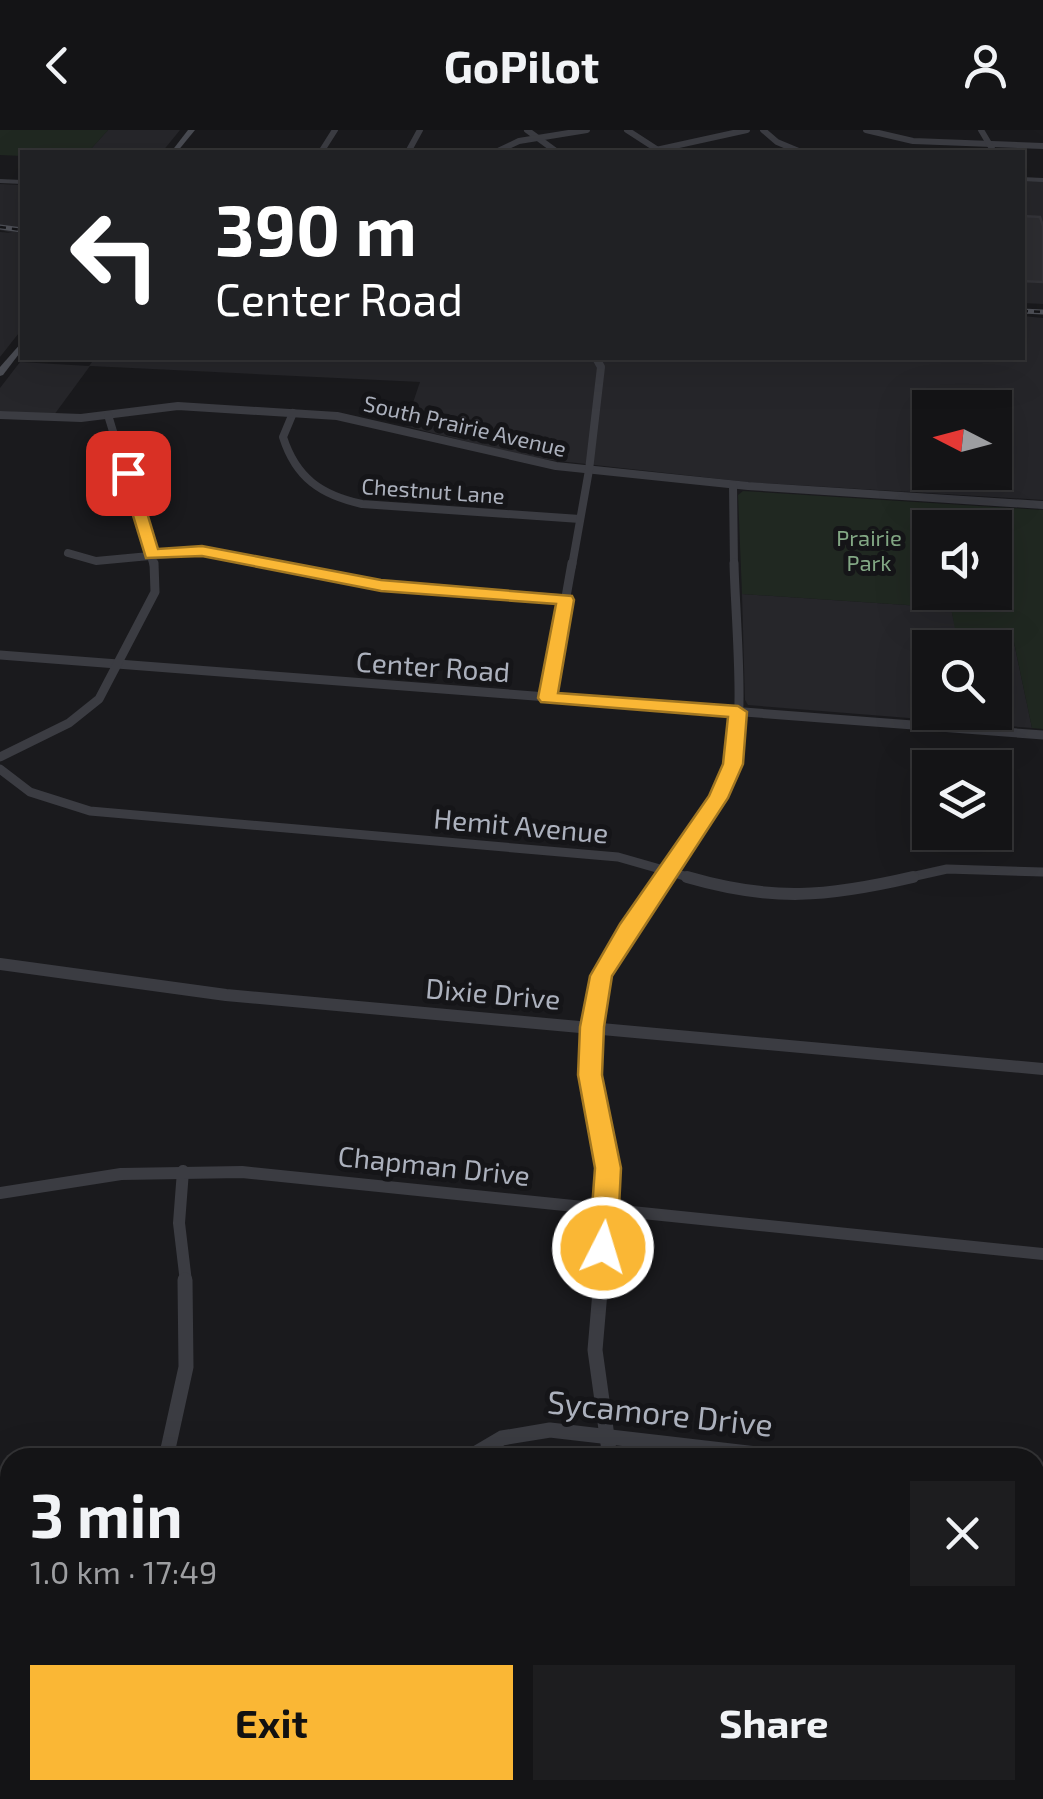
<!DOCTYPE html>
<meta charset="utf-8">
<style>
:root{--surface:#141416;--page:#1d1d1f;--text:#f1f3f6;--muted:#9d9ea1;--line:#333335;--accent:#fab735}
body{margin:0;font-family:"Exo 2",sans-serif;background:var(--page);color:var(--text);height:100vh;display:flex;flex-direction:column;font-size:38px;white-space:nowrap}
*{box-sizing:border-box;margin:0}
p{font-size:32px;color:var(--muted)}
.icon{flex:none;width:55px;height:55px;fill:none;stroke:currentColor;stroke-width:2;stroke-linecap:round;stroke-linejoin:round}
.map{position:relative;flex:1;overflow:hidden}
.side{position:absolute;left:0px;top:1318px;width:1045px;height:352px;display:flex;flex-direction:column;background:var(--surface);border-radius:30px 30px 0 0;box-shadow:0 10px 40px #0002,0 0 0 2px var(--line)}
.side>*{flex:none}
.top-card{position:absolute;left:20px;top:20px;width:1005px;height:210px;border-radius:0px;box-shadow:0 10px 40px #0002,0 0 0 2px var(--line);background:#202124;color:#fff;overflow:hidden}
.needle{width:65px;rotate:276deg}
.tools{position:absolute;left:912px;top:260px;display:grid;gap:20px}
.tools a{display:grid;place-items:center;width:100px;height:100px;border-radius:0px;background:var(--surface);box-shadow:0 10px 40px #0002,0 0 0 2px var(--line);font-size:50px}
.pin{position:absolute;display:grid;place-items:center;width:85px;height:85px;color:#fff;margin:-42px;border-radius:20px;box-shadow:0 5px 15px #0006}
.me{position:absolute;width:110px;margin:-55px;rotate:5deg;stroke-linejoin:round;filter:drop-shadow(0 0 8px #0008)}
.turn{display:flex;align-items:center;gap:35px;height:210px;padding:0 30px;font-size:45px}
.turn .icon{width:130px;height:130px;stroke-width:2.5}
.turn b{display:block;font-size:70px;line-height:85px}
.round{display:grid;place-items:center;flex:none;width:105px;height:105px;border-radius:0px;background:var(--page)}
.head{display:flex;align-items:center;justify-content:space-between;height:170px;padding:0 30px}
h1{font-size:60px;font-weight:700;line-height:75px}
.cta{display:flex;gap:20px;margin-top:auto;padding:20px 30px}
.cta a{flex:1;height:115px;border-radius:0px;background:var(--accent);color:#111;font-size:40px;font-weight:700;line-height:115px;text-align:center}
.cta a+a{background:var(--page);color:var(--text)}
header{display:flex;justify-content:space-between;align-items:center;height:130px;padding:0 30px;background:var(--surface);font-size:45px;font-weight:700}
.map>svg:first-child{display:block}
.built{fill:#26262a;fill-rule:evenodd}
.green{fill:#202821;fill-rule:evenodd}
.building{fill:#2d2d31;stroke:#343439;stroke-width:2.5}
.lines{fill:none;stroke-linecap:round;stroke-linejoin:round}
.minor-far4{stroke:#3b3c42;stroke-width:6}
.minor-far3{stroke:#3b3c42;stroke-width:8}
.minor-far2{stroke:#3b3c42;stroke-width:9}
.minor-far1{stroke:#3b3c42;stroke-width:12}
.minor{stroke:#3b3c42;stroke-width:15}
.tertiary{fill:#3b3c42;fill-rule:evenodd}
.secondary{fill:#494b52;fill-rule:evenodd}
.rail-casing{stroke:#4e5057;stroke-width:5}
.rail{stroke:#151518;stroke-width:2.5;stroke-dasharray:6;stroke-linecap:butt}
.route{fill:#fab735;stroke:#a27722;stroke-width:2.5}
.labels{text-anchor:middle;stroke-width:10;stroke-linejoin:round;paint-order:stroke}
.far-street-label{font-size:22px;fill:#acb1bd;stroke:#151518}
.far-park-label{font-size:22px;fill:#83a885;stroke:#151518}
.street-label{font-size:28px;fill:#acb1bd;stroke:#151518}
.near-street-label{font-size:32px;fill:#acb1bd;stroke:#151518}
</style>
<header><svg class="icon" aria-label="back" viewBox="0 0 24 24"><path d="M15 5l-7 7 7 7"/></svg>GoPilot<svg class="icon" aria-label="person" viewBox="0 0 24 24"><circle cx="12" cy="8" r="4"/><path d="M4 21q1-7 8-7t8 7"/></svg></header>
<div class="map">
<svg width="1043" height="1669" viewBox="0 0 1043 1669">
<rect width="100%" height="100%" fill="#1a1a1d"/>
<g class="built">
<path d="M 108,0 L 180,0 L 162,22 L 45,22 L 49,18 L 90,20 Z"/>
<path d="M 1022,50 L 1043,50 L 1043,174 L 1023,173 Z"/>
<path d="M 0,54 L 22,55 L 22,199 L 0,227 L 0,102 L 12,103 L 0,100 Z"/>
<path d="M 1023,186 L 1043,188 L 1043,370 L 747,352 L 532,328 L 405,296 L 420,252 L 90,236 L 54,285 L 0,281 L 0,258 L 20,232 L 89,236 L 95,228 L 1022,228 ZM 930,278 L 995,278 L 995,342 L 930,342 Z"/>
<path d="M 742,464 L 951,478 L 956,499 L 1012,503 L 1032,598 L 748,575 L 745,570 ZM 930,518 L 995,518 L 995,582 L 930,582 Z"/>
</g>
<g class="green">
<path d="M 0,0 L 108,0 L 90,20 L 49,19 L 45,22 L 22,22 L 22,26 L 0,25 Z"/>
<path d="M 743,361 L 1043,380 L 1043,599 L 1032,598 L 1012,503 L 955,499 L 951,478 L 742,464 L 738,365 ZM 930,398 L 995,398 L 995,462 L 930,462 Z"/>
</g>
<path class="building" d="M 1022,86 L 1040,87 L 1043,96 L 1043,152 L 1022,151 Z"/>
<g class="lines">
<g class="minor-far4">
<path d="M 527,0 L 557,22"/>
<path d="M 627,0 L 661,22"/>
<path d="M 763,0 L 777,12 L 801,22"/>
<path d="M 866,0 L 913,11 L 1043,16"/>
<path d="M 981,0 L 994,22"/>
<path d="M 656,20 L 747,0"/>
<path d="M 321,22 L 335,0"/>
<path d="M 408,22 L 420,0"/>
<path d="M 496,22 L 519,11 L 587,0"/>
</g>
<g class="minor-far3">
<path d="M 293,283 L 283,307 C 296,348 321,365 362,374 L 580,389"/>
<path d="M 0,285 L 81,288 L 178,276 L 337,286 L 556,336 L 748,356 L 1043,375"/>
<path d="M 108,285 L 154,436"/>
<path d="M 733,355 L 734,436"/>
<path d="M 68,423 L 96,431 L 203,421 L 279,436"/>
<path d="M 572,436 L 589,340 L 601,237 L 596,228"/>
</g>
<g class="minor-far2">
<path d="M 266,433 L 381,455 L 566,469"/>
<path d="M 0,525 L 1043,605"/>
<path d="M 548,568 L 572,433"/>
<path d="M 0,627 L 69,593 L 99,569 L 155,462 L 154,433"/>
<path d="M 0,639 L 30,662 L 90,681 L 618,727 L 695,749"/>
<path d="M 662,749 C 686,714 719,677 732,636 C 746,592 735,484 734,433"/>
<path d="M 902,749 L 947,739 L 1043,742"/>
</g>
<g class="minor-far1">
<path d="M 687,747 C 773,772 827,767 913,747"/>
<path d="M 0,834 L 226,865 L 1043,939"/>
<path d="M 183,1041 L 179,1093 L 186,1152"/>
<path d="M 0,1063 L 121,1044 L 242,1042 L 1043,1124"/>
<path d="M 600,1152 L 608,1060 L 607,1026 L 590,945 L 596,864 L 609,828 L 664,747"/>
</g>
<g class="minor">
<path d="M 601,1150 L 595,1220 L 610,1328"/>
<path d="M 166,1328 L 186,1237 L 185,1150"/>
<path d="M 468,1328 L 502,1308 L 550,1300 L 791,1328"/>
<path d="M 1035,1356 L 1043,1357"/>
<path d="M 743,1660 L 747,1669"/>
<path d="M 65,1669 L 68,1660"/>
<path d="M 377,1669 L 378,1660"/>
</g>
<g class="tertiary">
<path d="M 1022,47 L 1043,48 L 1043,52 L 1022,51 Z"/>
<path d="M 0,49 L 22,50 L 22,54 L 0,53 Z"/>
</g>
<g class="secondary">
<path d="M 188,0 L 195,0 L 177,22 L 171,22 Z"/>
<path d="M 22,212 L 22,220 L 3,245 L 0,246 L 0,237 Z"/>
</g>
<defs>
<g id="rail">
<path d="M 0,97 L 22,100"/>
<path d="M 1022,181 L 1043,182"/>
</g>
</defs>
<use href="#rail" class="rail-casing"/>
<use href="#rail" class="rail"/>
</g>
<path class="route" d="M 128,338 L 135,343 L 158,419 L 202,416 L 381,450 L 572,466 L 574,470 L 558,563 L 738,576 L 747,582 L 743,634 L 728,668 L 612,846 L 604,897 L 602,945 L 621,1038 L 617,1118 L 613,1127 L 603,1130 L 593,1127 L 589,1118 L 595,1038 L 578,945 L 580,897 L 590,846 L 620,794 L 709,666 L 723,634 L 728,587 L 541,572 L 538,568 L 556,474 L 381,461 L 202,426 L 146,428 L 120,343 Z"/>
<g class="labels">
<g class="far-street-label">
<text transform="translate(465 296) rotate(13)" y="8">South Prairie Avenue</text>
<text transform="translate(433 361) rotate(4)" y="8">Chestnut Lane</text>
</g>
<g class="far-park-label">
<text x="869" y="416">Prairie<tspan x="869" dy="25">Park</tspan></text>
</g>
<g class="street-label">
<text transform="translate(433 537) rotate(4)" y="10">Center Road</text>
<text transform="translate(521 696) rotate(5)" y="10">Hemit Avenue</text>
<text transform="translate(493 864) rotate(5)" y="10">Dixie Drive</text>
<text transform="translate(434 1036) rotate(6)" y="10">Chapman Drive</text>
</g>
<g class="near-street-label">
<text transform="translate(660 1284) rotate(6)" y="11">Sycamore Drive</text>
</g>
</g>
</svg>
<div class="tools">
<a><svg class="needle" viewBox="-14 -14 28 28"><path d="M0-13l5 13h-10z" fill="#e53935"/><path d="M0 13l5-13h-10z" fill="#9d9ea1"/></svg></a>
<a><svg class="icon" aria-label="sound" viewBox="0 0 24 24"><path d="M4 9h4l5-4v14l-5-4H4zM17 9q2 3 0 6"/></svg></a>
<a><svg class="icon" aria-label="search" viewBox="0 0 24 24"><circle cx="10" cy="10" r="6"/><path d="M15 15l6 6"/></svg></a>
<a><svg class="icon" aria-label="layers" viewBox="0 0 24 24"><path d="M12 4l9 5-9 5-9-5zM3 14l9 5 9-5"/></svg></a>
</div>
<div class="pin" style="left:128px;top:343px;background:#d93025"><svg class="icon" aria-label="arrive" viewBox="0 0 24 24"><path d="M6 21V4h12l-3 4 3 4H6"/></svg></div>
<svg class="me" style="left:603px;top:1118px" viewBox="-20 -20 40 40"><circle r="17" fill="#fab735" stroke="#fff" stroke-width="3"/><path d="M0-11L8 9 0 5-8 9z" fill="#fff"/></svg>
<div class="top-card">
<div class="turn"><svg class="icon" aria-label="left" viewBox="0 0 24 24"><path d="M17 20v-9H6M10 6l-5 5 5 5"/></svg><div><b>390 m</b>Center Road</div></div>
</div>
<section class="side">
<div class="head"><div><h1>3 min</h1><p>1.0 km · 17:49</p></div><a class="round"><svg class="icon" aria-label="close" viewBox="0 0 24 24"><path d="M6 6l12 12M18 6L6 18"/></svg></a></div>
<div class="cta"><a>Exit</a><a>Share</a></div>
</section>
</div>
